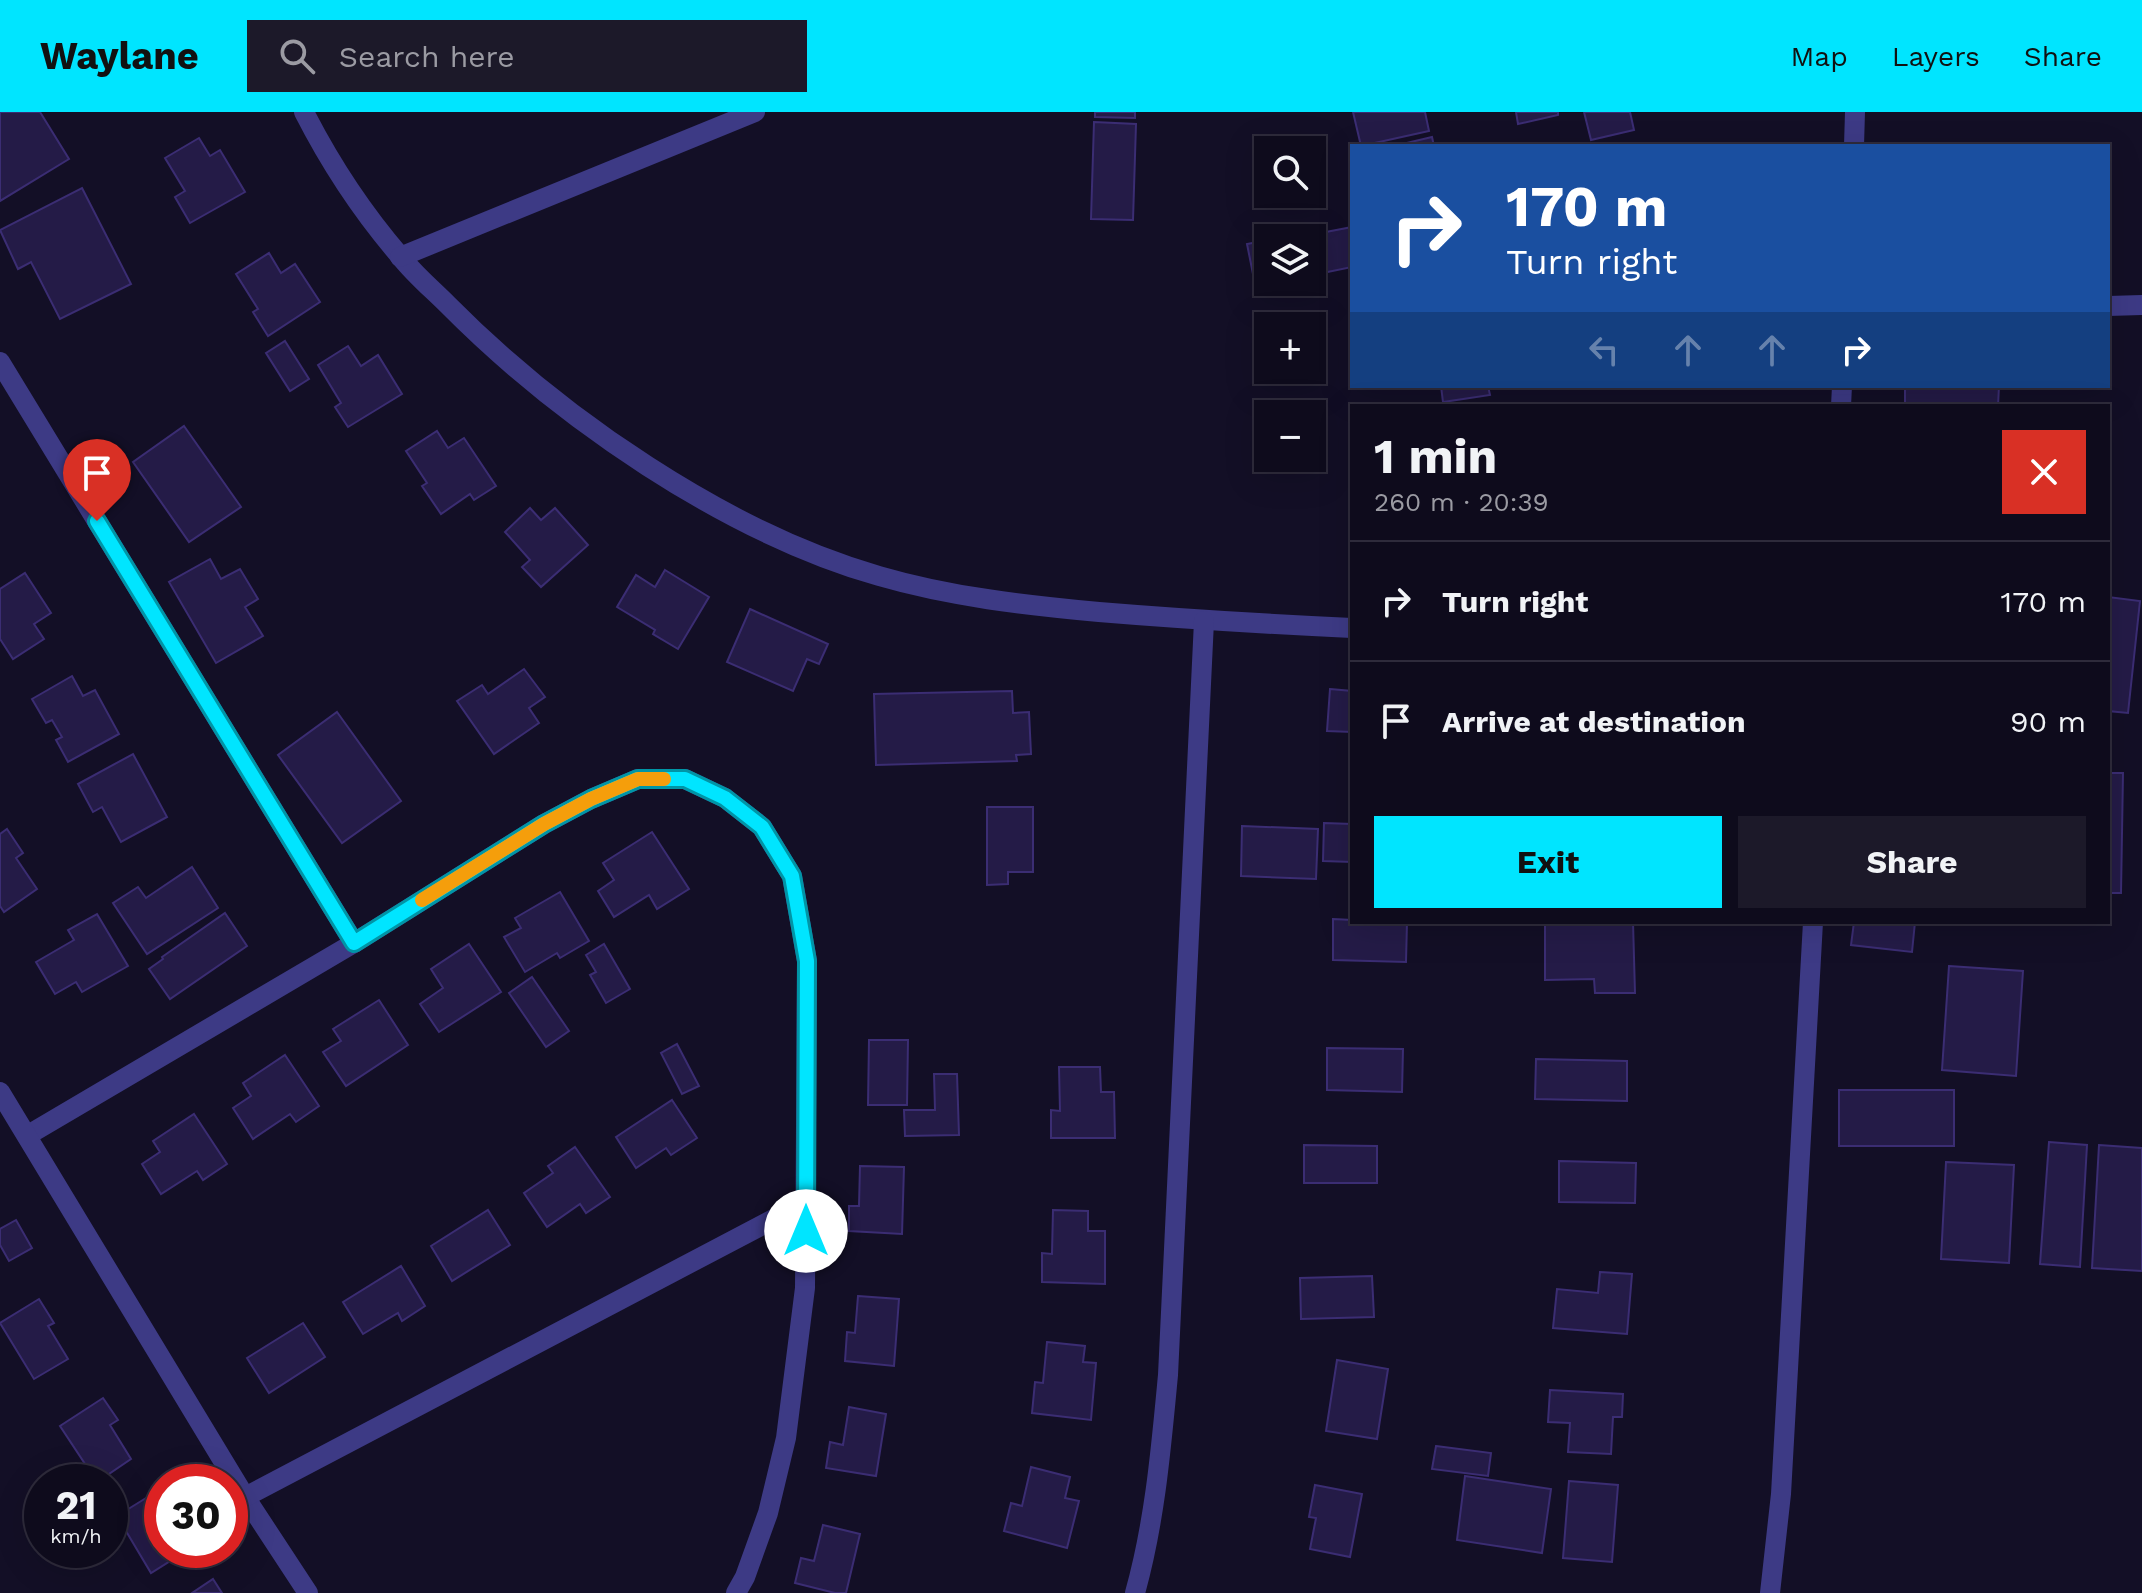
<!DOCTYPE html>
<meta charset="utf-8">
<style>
:root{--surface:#0e0b1c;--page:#1c1929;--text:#f1f3f6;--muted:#9b9ba3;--line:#2e2b3b;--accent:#00e5ff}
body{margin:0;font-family:"Work Sans",sans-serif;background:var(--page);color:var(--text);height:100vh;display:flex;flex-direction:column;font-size:30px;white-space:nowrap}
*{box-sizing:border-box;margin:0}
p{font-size:26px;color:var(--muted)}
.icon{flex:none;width:44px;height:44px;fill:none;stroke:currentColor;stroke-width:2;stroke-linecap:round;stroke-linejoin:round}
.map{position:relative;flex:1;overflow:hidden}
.panel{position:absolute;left:1350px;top:292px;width:760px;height:520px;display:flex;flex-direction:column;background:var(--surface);border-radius:0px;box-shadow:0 8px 32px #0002,0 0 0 2px var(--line)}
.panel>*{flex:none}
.top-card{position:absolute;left:1350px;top:32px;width:760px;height:244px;border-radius:0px;box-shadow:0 8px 32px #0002,0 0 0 2px var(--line);background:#1a4fa0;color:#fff;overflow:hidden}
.controls{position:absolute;left:1254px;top:24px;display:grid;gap:16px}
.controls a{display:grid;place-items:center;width:72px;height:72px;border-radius:0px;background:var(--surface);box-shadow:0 8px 32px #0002,0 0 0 2px var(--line);font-size:40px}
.speed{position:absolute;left:24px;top:1352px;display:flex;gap:16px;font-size:40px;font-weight:700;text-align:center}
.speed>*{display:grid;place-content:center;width:104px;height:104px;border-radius:50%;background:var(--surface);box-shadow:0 8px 32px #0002,0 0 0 2px var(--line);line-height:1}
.speed small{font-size:20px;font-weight:400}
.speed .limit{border:12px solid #d22;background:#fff;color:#111}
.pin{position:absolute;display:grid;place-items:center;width:68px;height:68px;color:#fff;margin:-82px -34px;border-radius:50% 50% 50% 0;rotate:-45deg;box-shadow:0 0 8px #0007}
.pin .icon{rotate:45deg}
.me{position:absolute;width:88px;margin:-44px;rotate:0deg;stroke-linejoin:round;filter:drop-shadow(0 0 6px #0008)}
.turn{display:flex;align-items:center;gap:28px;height:168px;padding:0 24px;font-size:36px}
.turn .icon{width:104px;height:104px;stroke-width:2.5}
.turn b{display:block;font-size:56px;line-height:68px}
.lanes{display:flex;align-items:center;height:76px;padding:0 24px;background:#0003;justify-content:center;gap:40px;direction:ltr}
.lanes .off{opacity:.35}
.round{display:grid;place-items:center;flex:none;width:84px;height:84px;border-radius:0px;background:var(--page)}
.headline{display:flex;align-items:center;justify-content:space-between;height:136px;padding:0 24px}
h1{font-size:48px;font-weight:700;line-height:60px}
.button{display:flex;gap:16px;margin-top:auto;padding:16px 24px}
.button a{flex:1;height:92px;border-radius:0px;background:var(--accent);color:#111;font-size:32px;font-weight:700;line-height:92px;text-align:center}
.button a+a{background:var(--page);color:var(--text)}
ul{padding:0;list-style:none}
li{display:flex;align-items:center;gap:24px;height:120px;padding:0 24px;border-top:2px solid var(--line)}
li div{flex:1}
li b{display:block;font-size:30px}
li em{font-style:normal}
header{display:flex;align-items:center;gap:48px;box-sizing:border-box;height:112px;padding:0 40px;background:var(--accent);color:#111}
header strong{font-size:38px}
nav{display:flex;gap:44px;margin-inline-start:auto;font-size:28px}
.search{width:560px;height:72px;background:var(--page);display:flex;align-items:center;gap:20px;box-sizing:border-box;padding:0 28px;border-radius:0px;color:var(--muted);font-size:30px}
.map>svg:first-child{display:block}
.building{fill:#241b47;stroke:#3b2d73;stroke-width:2}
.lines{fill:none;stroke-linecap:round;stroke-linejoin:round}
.street{stroke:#3d3a85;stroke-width:20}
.route-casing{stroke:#0095a6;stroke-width:20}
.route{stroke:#00e5ff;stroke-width:14}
.slow{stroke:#f59e0b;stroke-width:14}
</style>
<header>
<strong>Waylane</strong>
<div class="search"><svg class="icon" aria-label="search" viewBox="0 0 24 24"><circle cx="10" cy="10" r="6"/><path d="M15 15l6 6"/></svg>Search here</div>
<nav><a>Map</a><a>Layers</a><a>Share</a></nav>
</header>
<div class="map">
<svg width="2142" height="1481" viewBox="0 0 2142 1481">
<rect width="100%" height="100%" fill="#130f26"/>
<g class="building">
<path d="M 0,0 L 40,0 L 69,47 L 0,89 Z"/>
<path d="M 1095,0 L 1135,0 L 1135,6 L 1095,5 Z"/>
<path d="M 1353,0 L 1425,0 L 1429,19 L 1361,34 Z"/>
<path d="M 1516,0 L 1558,0 L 1558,3 L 1518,12 Z"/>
<path d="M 1584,0 L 1630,0 L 1634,18 L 1591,28 Z"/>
<path d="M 1094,10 L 1136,12 L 1133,108 L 1091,107 Z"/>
<path d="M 1432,25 L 1434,34 L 1394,34 Z"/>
<path d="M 199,26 L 210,44 L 220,38 L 245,80 L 190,111 L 175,85 L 185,79 L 165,46 Z"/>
<path d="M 82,76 L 131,172 L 60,207 L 31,150 L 18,157 L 0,118 Z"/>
<path d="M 1352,115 L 1352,155 L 1313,163 L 1312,126 L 1305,124 Z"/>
<path d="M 1268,128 L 1268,169 L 1255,172 L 1247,132 Z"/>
<path d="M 269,141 L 281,161 L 295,152 L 320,190 L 268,224 L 253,200 L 258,197 L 236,162 Z"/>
<path d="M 285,229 L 309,267 L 290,279 L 266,241 Z"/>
<path d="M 348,234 L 361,254 L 378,243 L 402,282 L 348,315 L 335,295 L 341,291 L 318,253 Z"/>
<path d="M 1441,274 L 1488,274 L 1490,283 L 1443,290 Z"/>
<path d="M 1905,274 L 1999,274 L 1998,294 L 1905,294 Z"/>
<path d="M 184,314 L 241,395 L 189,430 L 133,350 Z"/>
<path d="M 437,319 L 448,336 L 464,326 L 496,374 L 474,388 L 470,382 L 441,402 L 422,374 L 427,371 L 406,339 Z"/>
<path d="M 530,396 L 541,408 L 555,396 L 588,433 L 541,475 L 522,455 L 530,448 L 505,420 Z"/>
<path d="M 210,447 L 221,467 L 240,457 L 258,487 L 245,495 L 263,524 L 216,551 L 169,470 Z"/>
<path d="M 665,458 L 709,485 L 678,537 L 653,522 L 655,518 L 617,495 L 636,463 L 655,475 Z"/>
<path d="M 25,461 L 51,501 L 34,512 L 44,527 L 13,547 L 0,527 L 0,477 Z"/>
<path d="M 2108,485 L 2140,489 L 2128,601 L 2108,599 Z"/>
<path d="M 750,497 L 828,532 L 819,552 L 807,547 L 793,579 L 727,550 Z"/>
<path d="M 524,557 L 545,585 L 529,596 L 539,611 L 494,642 L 457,589 L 482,573 L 488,582 Z"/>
<path d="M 72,564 L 83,584 L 95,578 L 119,622 L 68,650 L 56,628 L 62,625 L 52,608 L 46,611 L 32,587 Z"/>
<path d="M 1330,577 L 1352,579 L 1352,620 L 1327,619 Z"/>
<path d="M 1012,579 L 1013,601 L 1029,600 L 1031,642 L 1016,643 L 1017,649 L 876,653 L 874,582 Z"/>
<path d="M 337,600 L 401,689 L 342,731 L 278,643 Z"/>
<path d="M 133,642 L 167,705 L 121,730 L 102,695 L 93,700 L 78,672 Z"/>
<path d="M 2108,661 L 2123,661 L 2121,781 L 2108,781 Z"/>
<path d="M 987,695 L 1033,695 L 1033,760 L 1008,760 L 1008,772 L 987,773 Z"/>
<path d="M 1324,711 L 1352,712 L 1352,750 L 1323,749 Z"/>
<path d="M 1242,714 L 1318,717 L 1316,767 L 1241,764 Z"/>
<path d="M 7,717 L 23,741 L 16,746 L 37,777 L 4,800 L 0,794 L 0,722 Z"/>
<path d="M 652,720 L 689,777 L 657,797 L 649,783 L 614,805 L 598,779 L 614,768 L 603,751 Z"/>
<path d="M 192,755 L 218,796 L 147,842 L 113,791 L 138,775 L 146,786 Z"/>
<path d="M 560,780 L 589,829 L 560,846 L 557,841 L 525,860 L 504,825 L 521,816 L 515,806 Z"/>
<path d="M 225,801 L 247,834 L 170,887 L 149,857 L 163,847 L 162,845 Z"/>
<path d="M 97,802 L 128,854 L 82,880 L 76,870 L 55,882 L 36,850 L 74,828 L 68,818 Z"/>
<path d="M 1333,807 L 1352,808 L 1352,810 L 1407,810 L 1406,850 L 1333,848 Z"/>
<path d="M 1545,810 L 1633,810 L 1635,881 L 1595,881 L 1594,867 L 1545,868 Z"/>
<path d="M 1854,810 L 1915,810 L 1912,840 L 1851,833 Z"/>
<path d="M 469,832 L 501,880 L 439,920 L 420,892 L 443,876 L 431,857 Z"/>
<path d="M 604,832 L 630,877 L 606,891 L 590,863 L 596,860 L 586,843 Z"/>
<path d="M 1949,854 L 2023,859 L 2016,964 L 1942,958 Z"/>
<path d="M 532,865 L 569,919 L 546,935 L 509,881 Z"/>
<path d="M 379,888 L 408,933 L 346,974 L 323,940 L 341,929 L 333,917 Z"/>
<path d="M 869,928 L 908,928 L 907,993 L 868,993 Z"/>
<path d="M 677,932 L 699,974 L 682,982 L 661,941 Z"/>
<path d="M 1327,936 L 1403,937 L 1402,980 L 1327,978 Z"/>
<path d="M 285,943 L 319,994 L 296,1010 L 290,1002 L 253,1027 L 233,996 L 251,984 L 243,971 Z"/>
<path d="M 1536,947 L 1627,949 L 1627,989 L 1535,987 Z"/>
<path d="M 1059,955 L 1100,955 L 1101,980 L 1114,980 L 1115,1026 L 1051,1026 L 1051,998 L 1060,999 Z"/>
<path d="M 934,962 L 957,962 L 959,1023 L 905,1024 L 904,998 L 935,998 Z"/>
<rect x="1839" y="978" width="115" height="56"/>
<path d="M 672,988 L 697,1026 L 671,1043 L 666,1036 L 636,1056 L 616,1025 Z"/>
<path d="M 194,1002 L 227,1052 L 203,1068 L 197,1059 L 161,1082 L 142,1052 L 160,1040 L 153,1029 Z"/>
<path d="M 2049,1030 L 2087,1033 L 2080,1155 L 2040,1152 Z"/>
<path d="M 1304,1033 L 1377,1034 L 1377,1071 L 1304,1071 Z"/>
<path d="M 2099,1033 L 2142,1036 L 2142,1159 L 2092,1156 Z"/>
<path d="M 575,1035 L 610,1085 L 586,1101 L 580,1092 L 547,1115 L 524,1081 L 553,1061 L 548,1054 Z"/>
<path d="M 1559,1049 L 1636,1051 L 1635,1091 L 1559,1090 Z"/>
<path d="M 1946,1050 L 2014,1053 L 2009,1151 L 1941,1147 Z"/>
<path d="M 860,1054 L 904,1055 L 902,1122 L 849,1119 L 849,1094 L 859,1094 Z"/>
<path d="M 488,1098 L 510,1133 L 452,1169 L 431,1134 Z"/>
<path d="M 1053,1098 L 1088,1099 L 1088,1119 L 1105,1119 L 1105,1172 L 1042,1170 L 1042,1141 L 1052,1142 Z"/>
<path d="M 16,1108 L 32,1136 L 9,1149 L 0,1133 L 0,1117 Z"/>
<path d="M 401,1154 L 425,1194 L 402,1209 L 398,1201 L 363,1222 L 343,1190 Z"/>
<path d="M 1600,1160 L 1632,1162 L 1627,1222 L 1553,1216 L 1557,1177 L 1598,1181 Z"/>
<path d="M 1372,1164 L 1374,1205 L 1301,1207 L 1300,1166 Z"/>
<path d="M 858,1184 L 899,1187 L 894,1254 L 845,1249 L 847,1220 L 855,1221 Z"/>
<path d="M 39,1187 L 54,1211 L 48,1214 L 68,1247 L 34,1267 L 0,1211 Z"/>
<path d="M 303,1211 L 325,1245 L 269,1281 L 247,1246 Z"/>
<path d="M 1047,1230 L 1085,1234 L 1083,1250 L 1096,1251 L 1091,1308 L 1032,1301 L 1035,1270 L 1043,1271 Z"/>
<path d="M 1337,1248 L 1388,1257 L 1377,1327 L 1326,1319 Z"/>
<path d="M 1550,1278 L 1623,1282 L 1622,1305 L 1613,1305 L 1611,1342 L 1568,1340 L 1570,1311 L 1548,1310 Z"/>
<path d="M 103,1286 L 118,1308 L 110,1313 L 131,1347 L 97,1370 L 60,1314 Z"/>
<path d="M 849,1295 L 886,1302 L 876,1364 L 826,1356 L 830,1330 L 843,1333 Z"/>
<path d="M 1436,1334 L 1491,1341 L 1488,1364 L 1432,1357 Z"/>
<path d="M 1031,1355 L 1070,1365 L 1065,1386 L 1079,1389 L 1067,1436 L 1004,1419 L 1011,1391 L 1022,1394 Z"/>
<path d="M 1465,1364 L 1551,1377 L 1542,1441 L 1457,1428 Z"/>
<path d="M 1569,1369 L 1618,1373 L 1612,1450 L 1563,1446 Z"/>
<path d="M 1315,1373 L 1362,1382 L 1350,1445 L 1310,1437 L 1316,1406 L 1309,1405 Z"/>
<path d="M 159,1378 L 162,1382 L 162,1438 L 186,1439 L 151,1461 L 117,1404 Z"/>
<path d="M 823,1413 L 860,1422 L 846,1481 L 835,1481 L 795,1471 L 801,1446 L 814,1449 Z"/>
<path d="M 213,1467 L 222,1481 L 192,1481 Z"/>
</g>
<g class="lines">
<g class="street">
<path d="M 304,0 C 330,51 363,101 400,144 C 414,162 432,177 448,193 C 559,305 725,420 879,464 C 951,485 1025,493 1099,500 C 1183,507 1267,512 1352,516"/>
<path d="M 1854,34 L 1855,0"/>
<path d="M 400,145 L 755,0"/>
<path d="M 2108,194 L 2142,193"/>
<path d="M 0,250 L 354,831 L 28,1023"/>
<path d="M 1841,294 L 1842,274"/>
<path d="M 354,831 L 544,712 L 591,687 L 638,667 L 685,667 L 725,686 L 762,715 L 792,764 L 807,849 L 805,1176 L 786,1326 L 768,1401 L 745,1465 L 736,1481"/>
<path d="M 0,980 L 245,1385 L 308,1481"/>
<path d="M 245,1385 L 806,1090"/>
<path d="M 1135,1481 C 1155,1409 1161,1337 1168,1263 L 1204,509"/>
<path d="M 1770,1481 L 1781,1382 L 1813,810"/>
</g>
</g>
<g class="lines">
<defs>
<path id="route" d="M 97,409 L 354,831 L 544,712 L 591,687 L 638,667 L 685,667 L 725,686 L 762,715 L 792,764 L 807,849 L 806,1119"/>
</defs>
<use href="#route" class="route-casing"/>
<use href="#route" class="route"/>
<path class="slow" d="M 422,788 L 544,712 L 591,687 L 638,667 L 664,667"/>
</g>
</svg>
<div class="controls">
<a><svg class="icon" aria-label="search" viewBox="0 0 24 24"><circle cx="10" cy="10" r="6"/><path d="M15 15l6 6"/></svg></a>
<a><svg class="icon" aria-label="layers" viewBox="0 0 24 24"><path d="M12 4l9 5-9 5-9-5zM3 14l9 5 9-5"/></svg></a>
<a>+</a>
<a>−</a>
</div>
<div class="speed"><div>21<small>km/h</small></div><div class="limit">30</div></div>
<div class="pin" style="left:97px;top:409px;background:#d93025"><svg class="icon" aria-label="arrive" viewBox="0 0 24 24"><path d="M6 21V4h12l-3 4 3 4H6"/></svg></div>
<svg class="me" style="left:806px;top:1119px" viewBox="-20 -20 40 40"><circle r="19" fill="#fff"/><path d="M0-13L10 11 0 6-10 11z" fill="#00e5ff"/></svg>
<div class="top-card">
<div class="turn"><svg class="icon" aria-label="right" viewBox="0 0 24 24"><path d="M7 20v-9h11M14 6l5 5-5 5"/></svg><div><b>170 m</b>Turn right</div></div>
<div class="lanes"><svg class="icon off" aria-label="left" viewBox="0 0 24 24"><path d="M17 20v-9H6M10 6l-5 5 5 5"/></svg><svg class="icon off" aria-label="ahead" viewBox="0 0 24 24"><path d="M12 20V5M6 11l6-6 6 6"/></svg><svg class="icon off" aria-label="ahead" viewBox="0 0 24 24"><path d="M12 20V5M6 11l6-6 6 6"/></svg><svg class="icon" aria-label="right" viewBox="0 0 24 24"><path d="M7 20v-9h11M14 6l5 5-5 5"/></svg></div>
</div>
<section class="panel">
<div class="headline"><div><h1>1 min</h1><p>260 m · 20:39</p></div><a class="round" style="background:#d93025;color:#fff"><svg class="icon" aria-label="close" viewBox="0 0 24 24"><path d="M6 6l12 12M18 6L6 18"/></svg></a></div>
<ul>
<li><svg class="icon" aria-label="right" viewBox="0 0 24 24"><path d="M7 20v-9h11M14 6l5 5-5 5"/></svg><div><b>Turn right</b></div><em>170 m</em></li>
<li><svg class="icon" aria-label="arrive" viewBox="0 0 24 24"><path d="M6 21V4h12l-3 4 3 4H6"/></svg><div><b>Arrive at destination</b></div><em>90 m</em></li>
</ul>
<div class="button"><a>Exit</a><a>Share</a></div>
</section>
</div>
